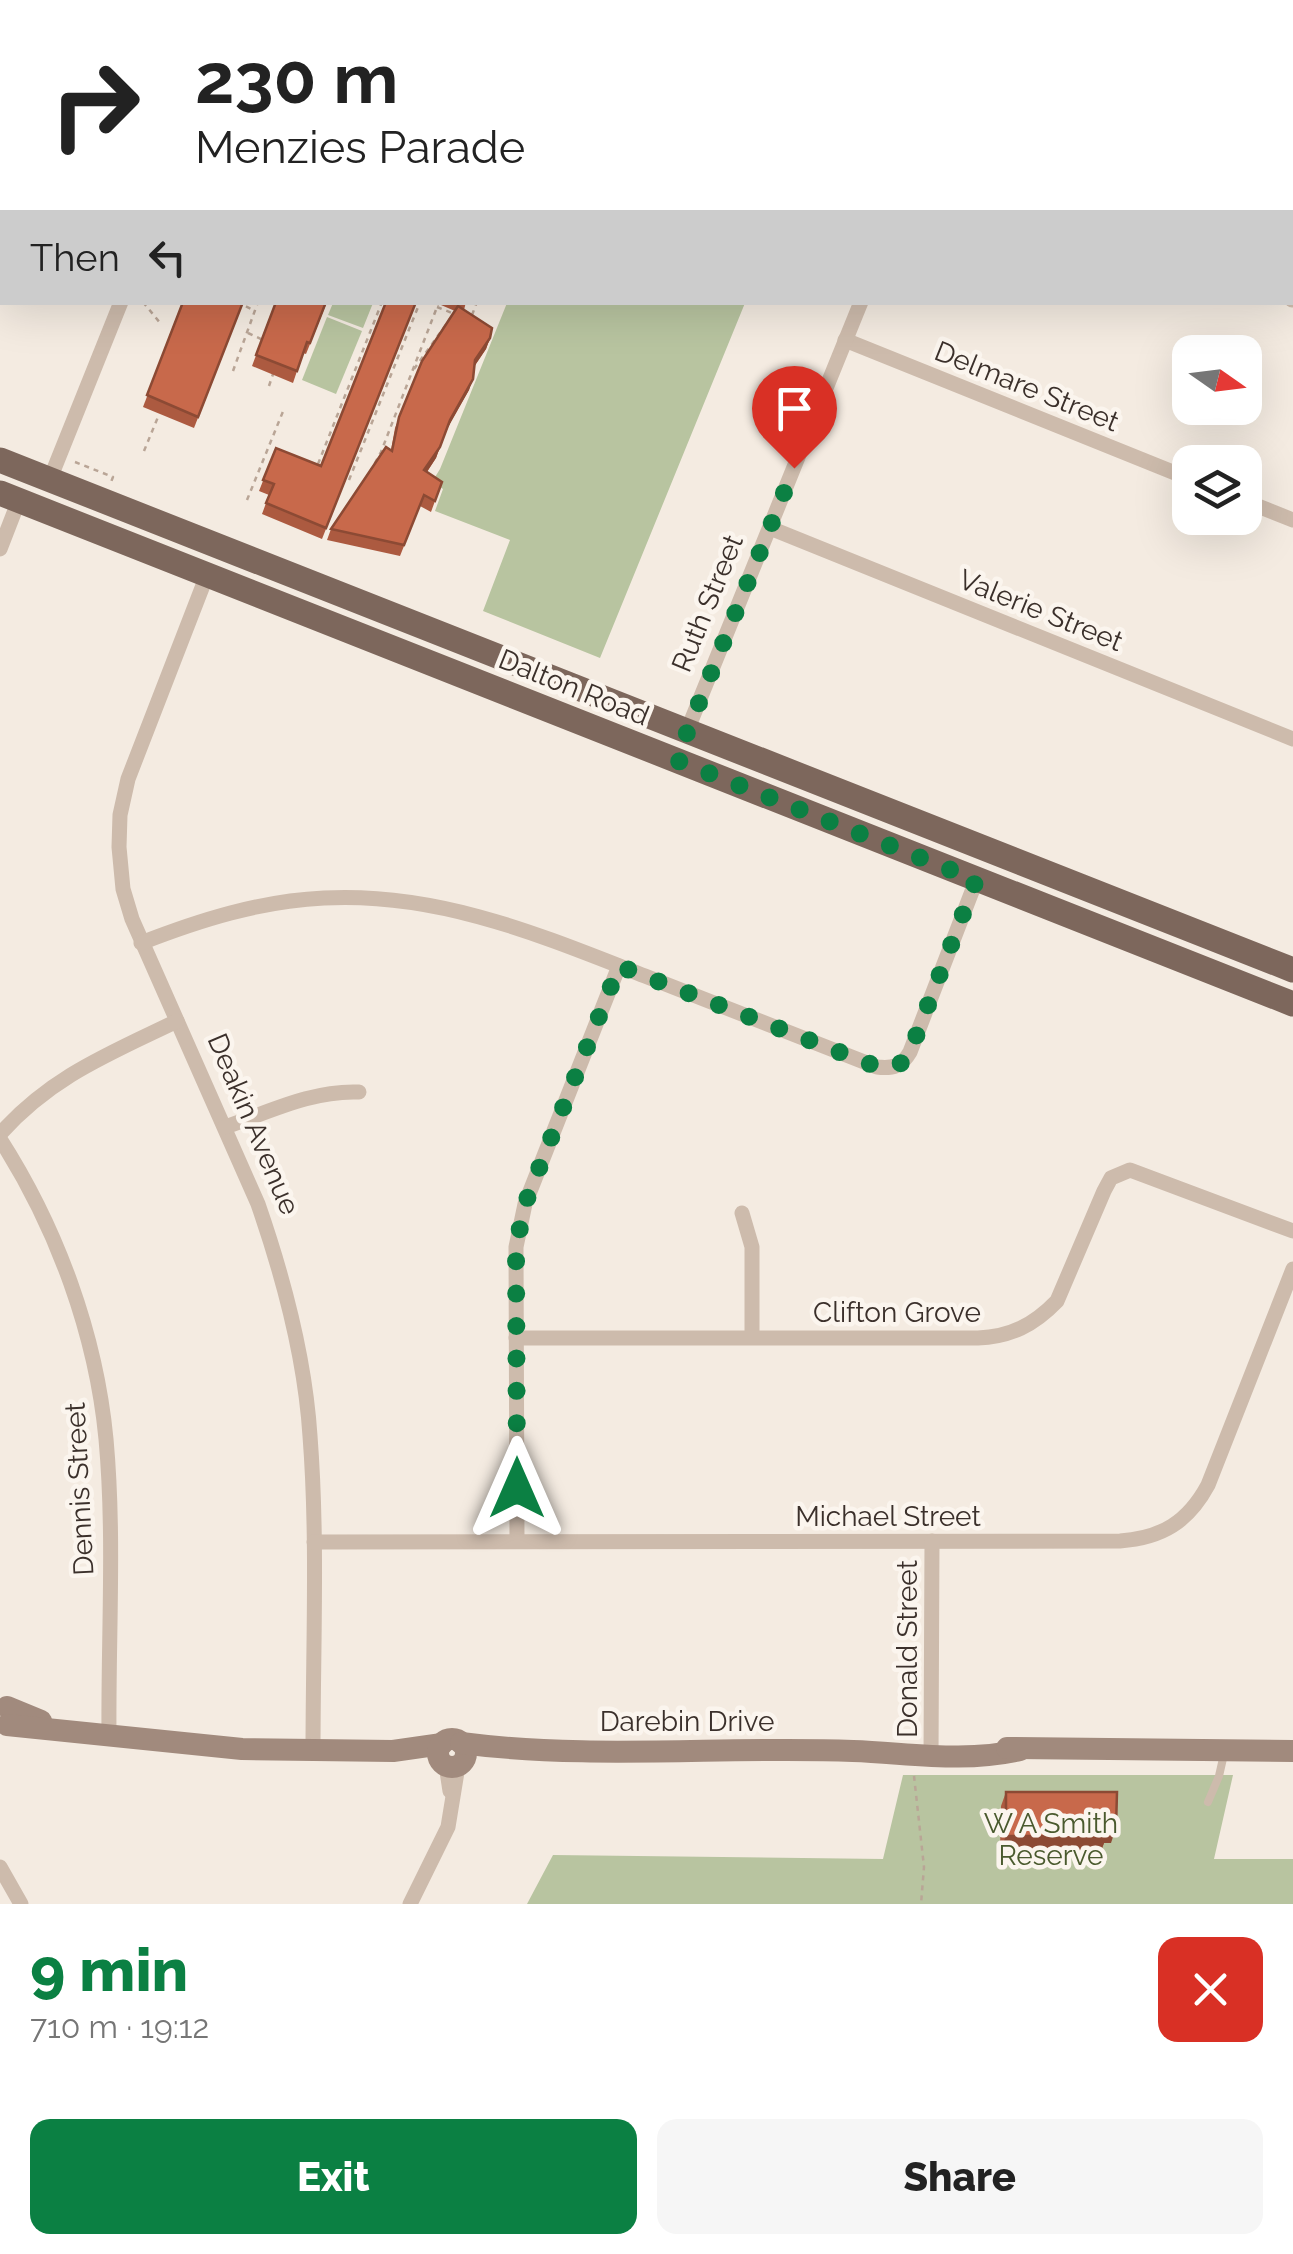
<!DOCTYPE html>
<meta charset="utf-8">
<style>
:root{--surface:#fff;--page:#f6f6f6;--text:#222;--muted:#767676;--accent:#0b8043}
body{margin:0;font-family:Raleway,sans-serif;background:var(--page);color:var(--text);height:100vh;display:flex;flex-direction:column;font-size:38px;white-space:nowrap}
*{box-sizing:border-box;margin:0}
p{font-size:32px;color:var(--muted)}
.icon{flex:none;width:55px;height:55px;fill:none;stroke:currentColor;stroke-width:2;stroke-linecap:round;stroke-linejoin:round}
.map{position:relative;height:1904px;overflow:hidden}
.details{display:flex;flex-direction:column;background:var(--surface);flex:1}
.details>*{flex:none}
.banner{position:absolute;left:0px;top:0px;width:1295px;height:305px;box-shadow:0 10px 40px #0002;background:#fff;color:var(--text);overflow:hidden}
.needle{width:65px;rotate:104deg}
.fabs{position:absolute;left:1172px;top:335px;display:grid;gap:20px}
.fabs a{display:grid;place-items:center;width:90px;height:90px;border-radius:20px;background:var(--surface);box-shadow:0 10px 40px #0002;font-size:50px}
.pin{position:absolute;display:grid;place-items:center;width:85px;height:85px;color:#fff;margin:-102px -42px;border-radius:50% 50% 50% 0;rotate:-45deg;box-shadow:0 0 10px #0007}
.pin .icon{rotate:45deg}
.me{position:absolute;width:110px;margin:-55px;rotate:0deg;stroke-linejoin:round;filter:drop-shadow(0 0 8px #0008)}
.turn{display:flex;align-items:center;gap:35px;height:210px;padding:0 30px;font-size:45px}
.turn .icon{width:130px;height:130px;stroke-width:2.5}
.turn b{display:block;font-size:70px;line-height:85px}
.then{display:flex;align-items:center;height:95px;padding:0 30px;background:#0003;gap:20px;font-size:38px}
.round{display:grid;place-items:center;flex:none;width:105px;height:105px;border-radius:20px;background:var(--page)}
.headline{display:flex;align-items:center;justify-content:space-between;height:170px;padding:0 30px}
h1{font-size:60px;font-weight:800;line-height:75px;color:var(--accent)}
.button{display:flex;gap:20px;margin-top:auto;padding:20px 30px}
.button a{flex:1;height:115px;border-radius:20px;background:var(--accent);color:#fff;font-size:40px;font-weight:800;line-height:115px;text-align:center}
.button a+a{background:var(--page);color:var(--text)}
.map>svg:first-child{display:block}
.green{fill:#b8c4a0}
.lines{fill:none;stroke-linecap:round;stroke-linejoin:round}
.path{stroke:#b9a596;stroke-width:2.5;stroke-dasharray:5 5;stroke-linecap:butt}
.lane{stroke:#cdbbac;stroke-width:8}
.street{stroke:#cdbbac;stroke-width:15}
.secondary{stroke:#a18a7d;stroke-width:22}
.primary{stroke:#7d675c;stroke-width:25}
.wall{fill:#ac5a40}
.shaded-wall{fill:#8c4a34}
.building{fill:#c8694b;stroke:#8c4a34;stroke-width:2.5}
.route{stroke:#0b8043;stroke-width:18;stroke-dasharray:0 32.4}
.labels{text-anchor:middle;stroke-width:9;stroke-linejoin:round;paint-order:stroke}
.street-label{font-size:28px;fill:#3b302b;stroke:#fbf5ee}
.park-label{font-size:28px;fill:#4a5a2e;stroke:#fbf5ee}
</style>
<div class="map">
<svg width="1293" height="1904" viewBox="0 0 1293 1904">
<rect width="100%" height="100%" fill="#f4ebe1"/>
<g class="green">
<path d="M 333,303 L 333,302 L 373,303 L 363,328 L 328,315 Z"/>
<path d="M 507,303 L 745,303 L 600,658 L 483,611 L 510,540 L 435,511 L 443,489 L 432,482 L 440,469 Z"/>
<path d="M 327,317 L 362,331 L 336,394 L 302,380 Z"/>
<path d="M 903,1775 L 1233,1775 L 1214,1859 L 1293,1859 L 1293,1904 L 527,1904 L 553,1855 L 883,1859 Z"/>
</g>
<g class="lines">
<g class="path">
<path d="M 547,0 L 549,2"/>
<path d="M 451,2 L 452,0"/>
<path d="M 143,302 L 161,324"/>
<path d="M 237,302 L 253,310"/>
<path d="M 437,307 L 457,315"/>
<path d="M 472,315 L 477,302"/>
<path d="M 248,333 L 263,340"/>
<path d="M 414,369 L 450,319"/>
<path d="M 233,371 L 258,302"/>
<path d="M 269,386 L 273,374"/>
<path d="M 144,451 L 158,417"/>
<path d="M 75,462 L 113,477 L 111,482"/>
<path d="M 318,464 L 382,302"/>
<path d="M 370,472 L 381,452 L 439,302"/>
<path d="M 349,480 L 420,302"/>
<path d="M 247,500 L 284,409"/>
<path d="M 914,1776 L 924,1867 L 921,1904"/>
</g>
<g class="lane">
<path d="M 146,0 L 152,2"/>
<path d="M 1208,1802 L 1219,1776 L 1224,1754"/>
</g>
<g class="street">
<path d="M 974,0 L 974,2"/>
<path d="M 1095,0 L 1101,2"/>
<path d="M 242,2 L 243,0"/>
<path d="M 1252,2 L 1253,0"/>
<path d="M 1292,80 L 1293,80"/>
<path d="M 1292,300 L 1293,300"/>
<path d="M 845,340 L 1190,479"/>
<path d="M 50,479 L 121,302"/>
<path d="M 1245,501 L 1293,520"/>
<path d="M 770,528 L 1293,739"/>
<path d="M 0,549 L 19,500"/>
<path d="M 207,575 L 128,779 L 120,815 L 119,847 L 123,889 L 132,919 L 258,1204 C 284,1279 305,1357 310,1436 C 318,1540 313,1646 313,1751"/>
<path d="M 687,731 L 861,302"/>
<path d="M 141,943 C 200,920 260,901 324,898 C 439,892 540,935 645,976 C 722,1006 800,1037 877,1067 C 893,1069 902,1066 910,1052 L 976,881"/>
<path d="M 225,1127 C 269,1112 312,1090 359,1092"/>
<path d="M 0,1134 C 52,1076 109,1054 177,1021"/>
<path d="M 0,1139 C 57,1228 96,1334 106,1439 C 115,1538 108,1638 109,1737"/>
<path d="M 742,1213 L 752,1247 L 752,1337"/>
<path d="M 516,1338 L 978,1338 C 1010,1337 1034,1325 1057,1301 L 1104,1191 L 1111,1178 L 1130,1170 L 1293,1231"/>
<path d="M 517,1541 L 516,1247 L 525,1204 L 619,966"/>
<path d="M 314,1542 L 1120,1541 C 1162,1538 1188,1522 1208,1485 L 1293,1269"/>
<path d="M 931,1758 L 932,1541"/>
<path d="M 446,1765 L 450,1791"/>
<path d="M 0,1867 L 21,1904"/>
<path d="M 410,1904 L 448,1827 L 458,1766"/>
</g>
<g class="secondary">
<path d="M 7,1707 L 41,1721"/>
<path d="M 7,1725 L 242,1749 L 393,1751 L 442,1744"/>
<circle cx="452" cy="1753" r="14"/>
<path d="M 461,1743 C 591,1760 722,1746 853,1751 C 910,1753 963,1763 1020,1750"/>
<path d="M 1007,1748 L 1293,1751"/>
</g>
<g class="primary">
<path d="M 0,460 L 1293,970"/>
<path d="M 0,493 L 1293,1004"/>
</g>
</g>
<g class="wall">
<path d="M 183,302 L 243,302 L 194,428 L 143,407 Z"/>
<path d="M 276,302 L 327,302 L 306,354 L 303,353 L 293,383 L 252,366 Z"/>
<path d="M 416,302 L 322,539 L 262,514 L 269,495 L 259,491 L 276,448 L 321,466 Z"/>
<path d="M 434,302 L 466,302 L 464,310 L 490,338 L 486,349 L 474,367 L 469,390 L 446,430 L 436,458 L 427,472 L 442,482 L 431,512 L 420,506 L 400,556 L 327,540 L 331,529 L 391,450 L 395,428 L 422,361 L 455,311 Z"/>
<path d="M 1006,1792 L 1111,1843 L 1104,1843 L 1101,1851 L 1000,1850 L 1001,1806 Z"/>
</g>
<g class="shaded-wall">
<path d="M 490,338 L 486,349 L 471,371 L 475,360 Z"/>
<path d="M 473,379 L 469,390 L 446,431 L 450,420 Z"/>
<path d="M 440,447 L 436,458 L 420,482 L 424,470 Z"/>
<path d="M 1106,1828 L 1116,1828 L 1111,1843 L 1104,1843 L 1101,1851 L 1000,1850 L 1006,1836 Z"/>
</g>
<g class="building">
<path d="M 183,302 L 243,302 L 198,417 L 147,395 Z"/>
<path d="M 276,302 L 326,302 L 310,343 L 307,342 L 297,371 L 256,355 Z"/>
<path d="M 386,302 L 416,302 L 326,528 L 266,503 L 274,484 L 263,480 L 276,448 L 321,466 Z"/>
<path d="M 458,306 L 492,328 L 490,338 L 475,360 L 473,379 L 450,420 L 440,447 L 424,470 L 442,482 L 435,501 L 424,495 L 404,545 L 331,529 L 386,447 L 392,451 L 399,417 L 422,361 Z"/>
<path d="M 1006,1792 L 1117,1792 L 1116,1828 L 1106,1828 L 1106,1836 L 1006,1836 Z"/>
</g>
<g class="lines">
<path class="route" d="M 517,1488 L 516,1247 L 525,1204 L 619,966 L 878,1067 C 893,1069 902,1066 910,1052 L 976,880 L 676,760 L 794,468"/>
</g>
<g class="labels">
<g class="street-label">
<text transform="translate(1027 386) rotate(22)" y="10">Delmare Street</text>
<text transform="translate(707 603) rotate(-68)" y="10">Ruth Street</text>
<text transform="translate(1041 610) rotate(22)" y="10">Valerie Street</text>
<text transform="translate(574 687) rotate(22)" y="10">Dalton Road</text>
<text transform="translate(254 1124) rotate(67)" y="10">Deakin Avenue</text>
<text x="897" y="1322">Clifton Grove</text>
<text transform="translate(79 1489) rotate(-93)" y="10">Dennis Street</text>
<text x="888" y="1526">Michael Street</text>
<text transform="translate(907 1649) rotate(-90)" y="10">Donald Street</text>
<text x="687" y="1731">Darebin Drive</text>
</g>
<g class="park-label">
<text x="1051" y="1833">W A Smith<tspan x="1051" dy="32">Reserve</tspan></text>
</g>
</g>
</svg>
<div class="fabs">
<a><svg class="needle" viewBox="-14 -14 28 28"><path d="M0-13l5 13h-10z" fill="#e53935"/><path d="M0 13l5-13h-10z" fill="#767676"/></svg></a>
<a><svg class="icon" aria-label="layers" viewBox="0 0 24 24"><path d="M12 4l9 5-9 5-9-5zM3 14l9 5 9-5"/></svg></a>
</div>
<div class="pin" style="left:794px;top:468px;background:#d93025"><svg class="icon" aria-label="arrive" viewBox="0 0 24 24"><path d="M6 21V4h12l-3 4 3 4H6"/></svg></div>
<svg class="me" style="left:517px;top:1488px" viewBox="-20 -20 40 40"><path d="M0-17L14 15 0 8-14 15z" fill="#0b8043" stroke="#fff" stroke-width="4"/></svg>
<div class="banner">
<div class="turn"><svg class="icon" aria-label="right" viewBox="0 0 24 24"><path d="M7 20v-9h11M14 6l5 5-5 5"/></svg><div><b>230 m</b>Menzies Parade</div></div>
<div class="then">Then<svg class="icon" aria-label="left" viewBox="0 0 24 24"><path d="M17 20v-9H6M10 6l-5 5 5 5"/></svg></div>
</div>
</div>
<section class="details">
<div class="headline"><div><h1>9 min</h1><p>710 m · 19:12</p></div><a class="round" style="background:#d93025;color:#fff"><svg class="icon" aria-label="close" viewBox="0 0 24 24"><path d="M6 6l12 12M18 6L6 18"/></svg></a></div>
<div class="button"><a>Exit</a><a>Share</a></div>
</section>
